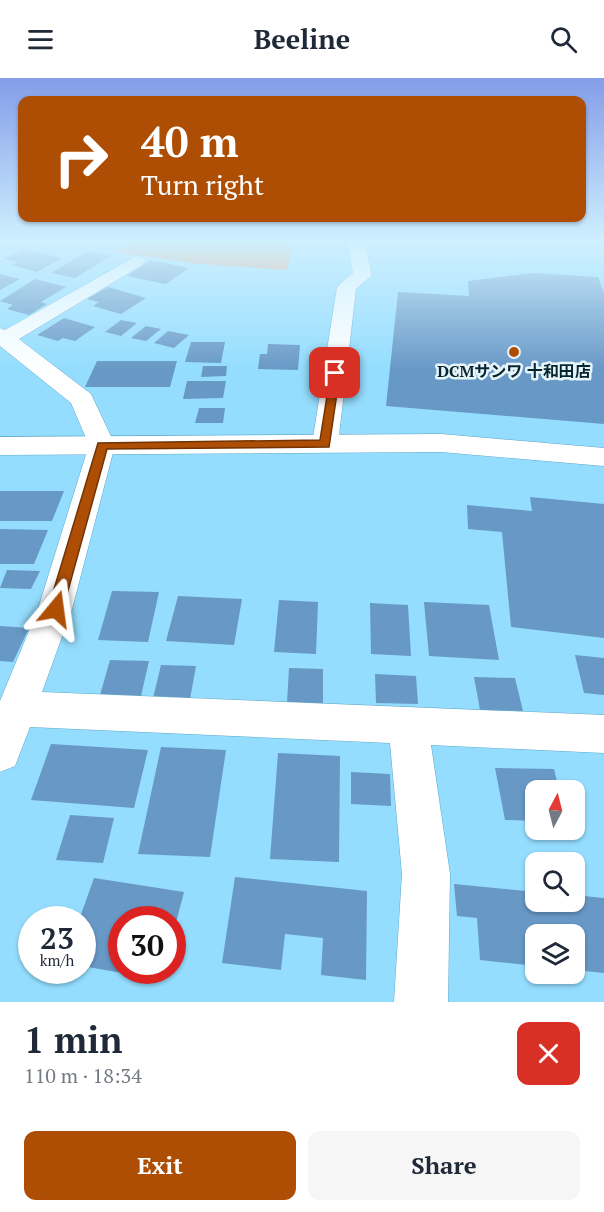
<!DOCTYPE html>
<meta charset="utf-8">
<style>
:root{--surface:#fff;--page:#f6f6f7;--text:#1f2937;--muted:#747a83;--accent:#ae4e05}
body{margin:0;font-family:"PT Serif","Noto Sans JP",serif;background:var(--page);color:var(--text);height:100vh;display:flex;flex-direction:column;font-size:22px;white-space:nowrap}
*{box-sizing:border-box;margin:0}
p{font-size:20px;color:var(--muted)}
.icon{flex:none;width:33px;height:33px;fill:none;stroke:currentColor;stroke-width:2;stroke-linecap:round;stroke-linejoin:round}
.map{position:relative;height:924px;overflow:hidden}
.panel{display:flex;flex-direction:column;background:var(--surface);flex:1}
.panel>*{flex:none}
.top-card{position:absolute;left:18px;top:18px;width:568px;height:126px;border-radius:12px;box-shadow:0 2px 4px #0004;background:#ae4e05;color:#fff;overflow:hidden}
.needle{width:39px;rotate:7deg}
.fabs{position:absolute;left:525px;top:702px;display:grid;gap:12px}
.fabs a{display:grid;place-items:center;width:60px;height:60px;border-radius:12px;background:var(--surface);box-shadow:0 2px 4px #0004;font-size:30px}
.speed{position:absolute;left:18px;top:828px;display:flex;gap:12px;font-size:30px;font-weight:700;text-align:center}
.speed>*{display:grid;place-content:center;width:78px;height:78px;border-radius:50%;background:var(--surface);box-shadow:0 2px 4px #0004;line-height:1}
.speed small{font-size:15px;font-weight:400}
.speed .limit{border:9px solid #d22;background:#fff;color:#111}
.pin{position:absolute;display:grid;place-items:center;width:51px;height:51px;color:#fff;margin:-26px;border-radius:12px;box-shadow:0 3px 9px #0006}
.me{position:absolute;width:66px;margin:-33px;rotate:16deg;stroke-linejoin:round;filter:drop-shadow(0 0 4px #0008)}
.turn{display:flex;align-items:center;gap:21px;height:126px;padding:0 24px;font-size:27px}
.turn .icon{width:78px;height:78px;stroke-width:2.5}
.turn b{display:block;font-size:42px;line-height:51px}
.round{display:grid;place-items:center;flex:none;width:63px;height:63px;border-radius:12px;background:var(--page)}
.overview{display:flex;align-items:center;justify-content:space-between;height:102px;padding:0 24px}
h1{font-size:36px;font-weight:700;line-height:45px}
.action{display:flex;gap:12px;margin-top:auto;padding:12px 24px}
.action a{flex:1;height:69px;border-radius:12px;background:var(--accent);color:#fff;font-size:24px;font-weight:700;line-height:69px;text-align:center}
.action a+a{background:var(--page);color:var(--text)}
header{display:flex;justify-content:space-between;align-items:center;height:78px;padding:0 24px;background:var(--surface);font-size:27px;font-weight:700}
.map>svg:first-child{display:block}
.green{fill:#f59968}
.building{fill:#6898c6}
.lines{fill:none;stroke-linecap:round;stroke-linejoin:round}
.minor-casing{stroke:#60a9c8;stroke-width:1}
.tertiary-casing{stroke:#60a9c8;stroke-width:1}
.minor{fill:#fff;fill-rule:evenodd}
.tertiary{fill:#fff;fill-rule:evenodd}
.route{fill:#ae4e05;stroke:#713303;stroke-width:1.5}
.poi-dot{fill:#ae4e05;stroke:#e7f5fb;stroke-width:2}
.labels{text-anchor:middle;stroke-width:5;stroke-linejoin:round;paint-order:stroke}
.far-poi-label{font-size:16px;font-weight:bold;fill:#052531;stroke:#e7f5fb}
</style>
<header><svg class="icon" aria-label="menu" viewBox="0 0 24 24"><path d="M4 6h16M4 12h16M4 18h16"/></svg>Beeline<svg class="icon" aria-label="search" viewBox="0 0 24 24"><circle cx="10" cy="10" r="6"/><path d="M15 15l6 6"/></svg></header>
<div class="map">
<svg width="604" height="924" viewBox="0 0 604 924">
<rect width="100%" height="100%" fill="#94ddfe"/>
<path class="green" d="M 130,163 L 293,163 L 287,192 L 200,186 L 115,174 Z"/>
<g class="building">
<path d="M 24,171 L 62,180 L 37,194 L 12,187 L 18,184 L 4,181 Z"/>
<path d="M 88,173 L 111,178 L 75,200 L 51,195 Z"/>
<path d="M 151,182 L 189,190 L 166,206 L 127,198 Z"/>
<path d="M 533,195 L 598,199 L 604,215 L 604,346 L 386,328 L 398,214 L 469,218 L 468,203 Z"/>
<path d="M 0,196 L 20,201 L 0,212 Z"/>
<path d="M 35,201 L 66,209 L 41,224 L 47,226 L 29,237 L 7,231 L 13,227 L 0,223 Z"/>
<path d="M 108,209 L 146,220 L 121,236 L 93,228 L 99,224 L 87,221 Z"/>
<path d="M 64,240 L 95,249 L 75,263 L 63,260 L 58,263 L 37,257 Z"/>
<path d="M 121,242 L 137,245 L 121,258 L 105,254 Z"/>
<path d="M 146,248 L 161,251 L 146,263 L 131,260 Z"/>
<path d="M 168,253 L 189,257 L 174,270 L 154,265 Z"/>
<path d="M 191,264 L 225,264 L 221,285 L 185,284 Z"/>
<path d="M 268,266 L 300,267 L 298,292 L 258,291 L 260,276 L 267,276 Z"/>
<path d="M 97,283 L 177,283 L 170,309 L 85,309 Z"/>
<path d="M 203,288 L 227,288 L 226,298 L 201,299 Z"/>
<path d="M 187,303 L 226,303 L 223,320 L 183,321 Z"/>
<path d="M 199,330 L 225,330 L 223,345 L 195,345 Z"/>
<path d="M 0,413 L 64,413 L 52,443 L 0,443 Z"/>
<path d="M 530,419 L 604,426 L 604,560 L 511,549 L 502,454 L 468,451 L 467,427 L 532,433 Z"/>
<path d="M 0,451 L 48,452 L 34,486 L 0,486 Z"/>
<path d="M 7,492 L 40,493 L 31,511 L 0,510 Z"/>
<path d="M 112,513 L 159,514 L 148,564 L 98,562 Z"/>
<path d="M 178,518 L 242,521 L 234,567 L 166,563 Z"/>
<path d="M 279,522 L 318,524 L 316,576 L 274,574 Z"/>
<path d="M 424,524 L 489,527 L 499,582 L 429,578 Z"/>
<path d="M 370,525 L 408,527 L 411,578 L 371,576 Z"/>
<path d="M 0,548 L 29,550 L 13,584 L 0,583 Z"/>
<path d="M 575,577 L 604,580 L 604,617 L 584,615 Z"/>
<path d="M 110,582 L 149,583 L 141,618 L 100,617 Z"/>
<path d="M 161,587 L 196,588 L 190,621 L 153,620 Z"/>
<path d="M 289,590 L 323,591 L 323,626 L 287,625 Z"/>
<path d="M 375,596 L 416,598 L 418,626 L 376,625 Z"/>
<path d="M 474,599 L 515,600 L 523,633 L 480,632 Z"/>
<path d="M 51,666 L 148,672 L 134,730 L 31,722 Z"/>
<path d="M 161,669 L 226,672 L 210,779 L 138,776 Z"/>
<path d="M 278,675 L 340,678 L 339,784 L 270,781 Z"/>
<path d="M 495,690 L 554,691 L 559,712 L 536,712 L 536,743 L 505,742 Z"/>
<path d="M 351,694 L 390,696 L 391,728 L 351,726 Z"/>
<path d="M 70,737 L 114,740 L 103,785 L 56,782 Z"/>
<path d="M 235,799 L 367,813 L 366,902 L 321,897 L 323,860 L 285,856 L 281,892 L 222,885 Z"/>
<path d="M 94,800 L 184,814 L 173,856 L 172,842 L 122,842 L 122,892 L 164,892 L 162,902 L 82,888 L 82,842 L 79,842 Z"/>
<path d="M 454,806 L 536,814 L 536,824 L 574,824 L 574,817 L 604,820 L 604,895 L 574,892 L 574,856 L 536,856 L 536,888 L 480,882 L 477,840 L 457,838 Z"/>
</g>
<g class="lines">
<defs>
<g id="minor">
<path d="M 347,163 L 364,163 L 372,197 L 356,211 L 338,366 L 335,372 L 325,374 L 315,372 L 312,366 L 337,209 L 353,195 Z"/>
<path d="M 136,178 L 142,179 L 145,183 L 142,187 L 19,261 L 91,316 L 115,367 L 72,531 L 42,614 L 604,637 L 604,675 L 431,667 L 450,796 L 448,924 L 394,924 L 402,796 L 390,665 L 30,649 L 15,688 L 0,694 L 0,623 L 38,531 L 89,367 L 71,325 L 0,268 L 0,250 L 5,252 Z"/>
</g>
<path id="tertiary" d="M 441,356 L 604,370 L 604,388 L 441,374 L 0,377 L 0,359 Z"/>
</defs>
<use href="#minor" class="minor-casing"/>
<use href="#tertiary" class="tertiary-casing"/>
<use href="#minor" class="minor"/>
<use href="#tertiary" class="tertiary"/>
</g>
<linearGradient id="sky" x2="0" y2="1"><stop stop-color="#839de8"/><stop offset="0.56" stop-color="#cff0ff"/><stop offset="1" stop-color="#cff0ff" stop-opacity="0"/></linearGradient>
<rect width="604" height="292" fill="url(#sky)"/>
<path class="route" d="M 331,293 L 340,295 L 329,369 L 107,371 L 63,531 L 61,536 L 50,536 L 48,531 L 98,365 L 320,362 Z"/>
<circle class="poi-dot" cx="514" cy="274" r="6"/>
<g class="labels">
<g class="far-poi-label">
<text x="514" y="299">DCMサンワ 十和田店</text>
</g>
</g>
</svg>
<div class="fabs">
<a><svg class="needle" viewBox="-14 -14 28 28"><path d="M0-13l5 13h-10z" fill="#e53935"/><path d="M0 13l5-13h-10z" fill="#747a83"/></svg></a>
<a><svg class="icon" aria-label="search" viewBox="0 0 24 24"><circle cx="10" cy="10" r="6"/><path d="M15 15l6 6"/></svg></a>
<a><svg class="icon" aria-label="layers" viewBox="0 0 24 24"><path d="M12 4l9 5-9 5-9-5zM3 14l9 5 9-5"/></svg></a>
</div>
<div class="speed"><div>23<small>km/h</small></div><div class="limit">30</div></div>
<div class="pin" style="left:335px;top:295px;background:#d93025"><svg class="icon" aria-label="arrive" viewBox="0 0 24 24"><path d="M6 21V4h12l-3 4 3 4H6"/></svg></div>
<svg class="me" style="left:56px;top:531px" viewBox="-20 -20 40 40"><path d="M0-17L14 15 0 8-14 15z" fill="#ae4e05" stroke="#fff" stroke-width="4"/></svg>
<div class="top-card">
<div class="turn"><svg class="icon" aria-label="right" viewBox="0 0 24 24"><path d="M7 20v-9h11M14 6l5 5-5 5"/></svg><div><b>40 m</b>Turn right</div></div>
</div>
</div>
<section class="panel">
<div class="overview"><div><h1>1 min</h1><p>110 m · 18:34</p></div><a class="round" style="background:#d93025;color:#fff"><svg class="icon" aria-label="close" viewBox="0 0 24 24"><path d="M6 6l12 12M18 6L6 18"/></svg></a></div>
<div class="action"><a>Exit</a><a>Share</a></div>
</section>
